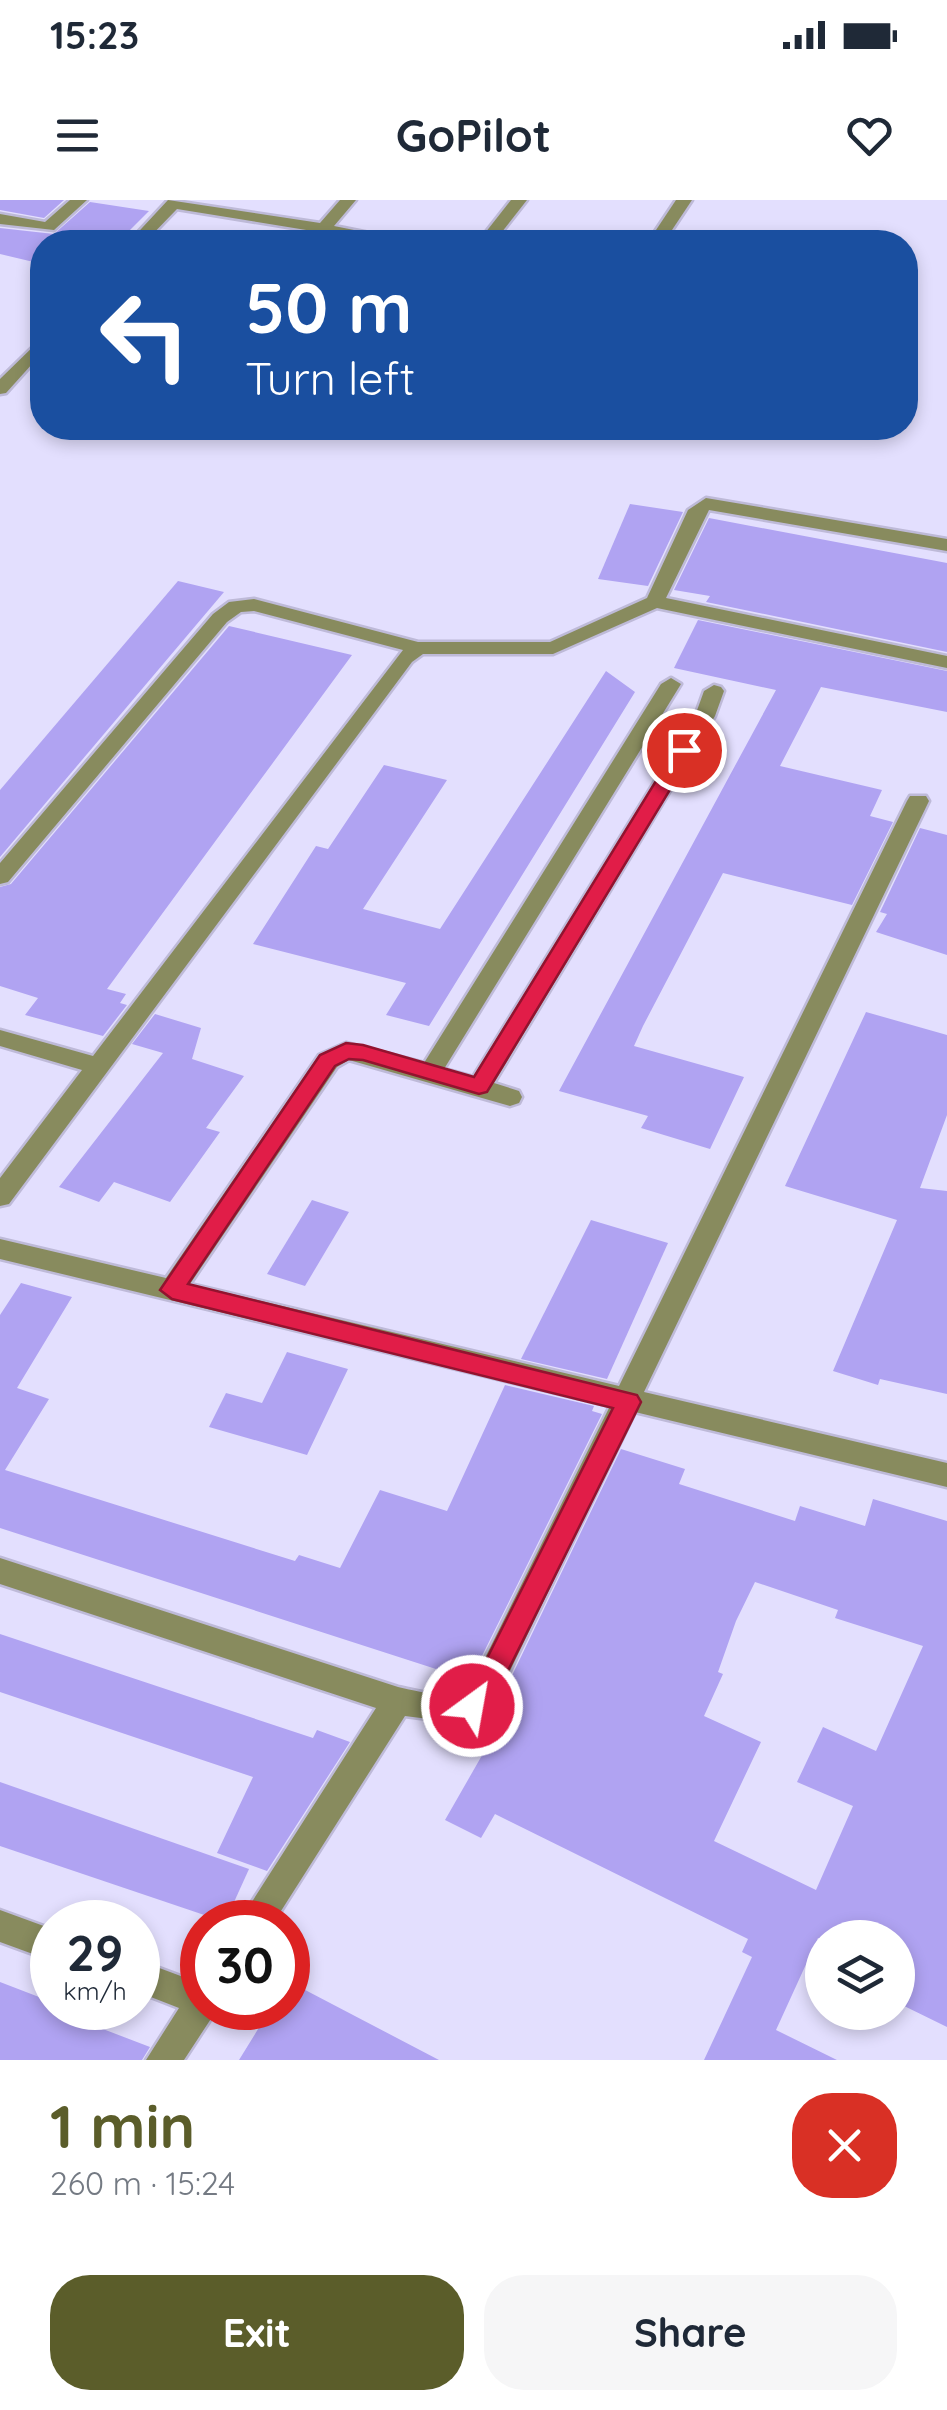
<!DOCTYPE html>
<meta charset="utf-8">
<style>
:root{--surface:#fff;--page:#f6f6f7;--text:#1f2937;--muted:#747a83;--accent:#5b5d2a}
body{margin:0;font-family:Quicksand,sans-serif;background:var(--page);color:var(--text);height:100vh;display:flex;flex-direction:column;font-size:38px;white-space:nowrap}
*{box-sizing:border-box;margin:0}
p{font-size:32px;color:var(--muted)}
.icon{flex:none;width:55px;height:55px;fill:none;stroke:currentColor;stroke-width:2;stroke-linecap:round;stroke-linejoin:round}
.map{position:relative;height:1860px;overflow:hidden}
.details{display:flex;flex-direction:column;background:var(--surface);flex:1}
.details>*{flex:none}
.banner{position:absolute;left:30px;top:30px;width:888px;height:210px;border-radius:40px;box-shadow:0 5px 15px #0003;background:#1a4fa0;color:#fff;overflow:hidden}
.fabs{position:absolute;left:805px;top:1720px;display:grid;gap:20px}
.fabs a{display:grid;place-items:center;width:110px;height:110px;border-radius:50%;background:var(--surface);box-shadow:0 5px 15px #0003;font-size:50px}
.speed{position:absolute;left:30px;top:1700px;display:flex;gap:20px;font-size:50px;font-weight:700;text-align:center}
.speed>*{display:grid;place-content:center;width:130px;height:130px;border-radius:50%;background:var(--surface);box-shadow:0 5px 15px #0003;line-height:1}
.speed small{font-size:25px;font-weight:400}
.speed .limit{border:15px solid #d22;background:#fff;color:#111}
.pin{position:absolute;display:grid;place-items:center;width:85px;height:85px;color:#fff;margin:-42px;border:5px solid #fff;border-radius:50%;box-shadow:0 2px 10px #0007}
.me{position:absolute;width:110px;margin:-55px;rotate:32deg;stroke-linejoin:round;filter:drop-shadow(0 0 8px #0008)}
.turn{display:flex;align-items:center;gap:35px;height:210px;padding:0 50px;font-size:45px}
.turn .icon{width:130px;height:130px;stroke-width:2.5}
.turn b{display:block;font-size:70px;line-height:85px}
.round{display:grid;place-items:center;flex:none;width:105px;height:105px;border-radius:40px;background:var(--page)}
.overview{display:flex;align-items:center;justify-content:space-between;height:170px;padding:0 50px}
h1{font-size:60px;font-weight:700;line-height:75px;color:var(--accent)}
.action{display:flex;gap:20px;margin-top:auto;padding:20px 50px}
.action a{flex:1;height:115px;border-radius:40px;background:var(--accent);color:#fff;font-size:40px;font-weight:700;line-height:115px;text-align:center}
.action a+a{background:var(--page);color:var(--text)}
.status{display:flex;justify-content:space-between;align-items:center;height:70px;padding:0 50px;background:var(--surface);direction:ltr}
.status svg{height:28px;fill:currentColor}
header{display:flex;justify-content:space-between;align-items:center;height:130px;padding:0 50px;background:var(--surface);font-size:45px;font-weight:700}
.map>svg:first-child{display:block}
.building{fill:#b0a3f2;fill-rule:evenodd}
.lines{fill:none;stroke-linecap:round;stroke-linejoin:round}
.minor-casing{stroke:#bebad8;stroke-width:5}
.minor{fill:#888b5e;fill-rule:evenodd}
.route{fill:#e11d48;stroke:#92132f;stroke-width:2.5}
</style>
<div class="status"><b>15:23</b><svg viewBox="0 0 49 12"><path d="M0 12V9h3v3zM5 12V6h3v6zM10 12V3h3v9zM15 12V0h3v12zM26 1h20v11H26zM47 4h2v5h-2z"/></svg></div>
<header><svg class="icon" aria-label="menu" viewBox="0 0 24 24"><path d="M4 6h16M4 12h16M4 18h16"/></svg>GoPilot<svg class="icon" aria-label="heart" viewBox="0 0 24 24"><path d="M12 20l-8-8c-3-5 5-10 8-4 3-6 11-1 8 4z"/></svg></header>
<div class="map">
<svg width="947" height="1860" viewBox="0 0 947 1860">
<rect width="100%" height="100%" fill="#e3dffe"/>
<g class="building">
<path d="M 0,0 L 64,0 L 44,18 L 0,10 Z"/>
<path d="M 90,2 L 149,11 L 118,42 L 42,42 L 42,64 L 0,54 L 0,28 L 54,34 Z"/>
<path d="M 630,304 L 683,312 L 648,386 L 598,379 Z"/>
<path d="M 709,318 L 947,363 L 947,452 L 706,402 L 710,396 L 674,390 Z"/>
<path d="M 178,381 L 224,392 L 0,657 L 0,590 Z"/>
<path d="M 698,420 L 947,471 L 947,512 L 821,487 L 780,566 L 882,590 L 870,616 L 893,622 L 852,705 L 723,673 L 643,826 L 634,846 L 744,877 L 710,949 L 641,928 L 648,916 L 559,891 L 776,490 L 674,468 Z"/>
<path d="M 229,426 L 352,455 L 107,789 L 126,794 L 120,803 L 127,805 L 103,836 L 25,815 L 38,798 L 0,786 L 0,687 L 11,684 Z"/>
<path d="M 606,471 L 635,492 L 429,826 L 386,815 L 406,783 L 253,744 L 316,646 L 328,649 L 384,565 L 447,580 L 363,709 L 440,729 Z"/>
<path d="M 920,628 L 947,635 L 947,755 L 876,732 L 887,714 L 880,712 Z"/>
<path d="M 866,812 L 947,835 L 947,915 L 920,988 L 947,991 L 947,1194 L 880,1179 L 878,1185 L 833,1171 L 897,1020 L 785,986 Z"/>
<path d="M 155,814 L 201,828 L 192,859 L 244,876 L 206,928 L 220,932 L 170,1002 L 114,982 L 99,1002 L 59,987 L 163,853 L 132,844 Z"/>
<path d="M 312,1000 L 349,1012 L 305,1086 L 267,1074 Z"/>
<path d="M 591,1020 L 668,1043 L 607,1179 L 521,1159 Z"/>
<path d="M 21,1083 L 72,1097 L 17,1188 L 49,1199 L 5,1270 L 295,1361 L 299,1355 L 340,1368 L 380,1290 L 447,1311 L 505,1185 L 594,1206 L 592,1211 L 602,1214 L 470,1480 L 0,1328 L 0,1115 Z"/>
<path d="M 287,1152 L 348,1169 L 307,1255 L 209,1227 L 226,1193 L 262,1203 Z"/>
<path d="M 621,1249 L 685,1269 L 679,1284 L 795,1321 L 800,1306 L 865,1326 L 873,1299 L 947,1321 L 947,1827 L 898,1803 L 898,1738 L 818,1738 L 776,1830 L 837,1860 L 704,1860 L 752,1757 L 742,1752 L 748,1739 L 495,1614 L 481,1638 L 445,1620 L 516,1496 L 504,1492 ZM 755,1382 L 838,1410 L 835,1418 L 923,1446 L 876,1551 L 823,1527 L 797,1582 L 853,1606 L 816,1690 L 714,1641 L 761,1542 L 704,1516 L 723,1474 L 718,1472 L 736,1421 Z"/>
<path d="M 0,1434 L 313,1538 L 317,1530 L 350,1542 L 267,1671 L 217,1653 L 253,1577 L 0,1492 Z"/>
<path d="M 0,1582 L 249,1669 L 225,1722 L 0,1646 Z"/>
<path d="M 288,1781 L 439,1860 L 239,1860 L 271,1808 L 288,1808 Z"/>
<path d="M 0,1782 L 52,1802 L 52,1808 L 86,1814 L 82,1821 L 150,1847 L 142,1860 L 0,1860 Z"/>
</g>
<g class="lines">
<defs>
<g id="minor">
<path d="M 70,0 L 87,0 L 54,30 L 0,24 L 0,14 L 45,22 Z"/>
<path d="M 168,0 L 320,23 L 340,0 L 356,0 L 334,26 L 414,42 L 380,42 L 177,9 L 145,42 L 129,42 Z"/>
<path d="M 511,0 L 527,0 L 494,42 L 478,42 Z"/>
<path d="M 676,0 L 692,0 L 664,42 L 648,42 Z"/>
<path d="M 42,138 L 42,153 L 6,193 L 0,194 L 0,179 Z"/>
<path d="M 706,298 L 947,339 L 947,351 L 709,310 L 666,398 L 947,456 L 947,468 L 657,408 L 553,454 L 423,454 L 412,462 L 9,1004 L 0,1006 L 0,978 L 82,870 L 0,846 L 0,830 L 93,856 L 403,450 L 254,411 L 241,412 L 227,422 L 8,682 L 0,684 L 0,663 L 213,414 L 229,402 L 254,399 L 418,442 L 550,442 L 647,398 L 688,310 Z"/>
<path d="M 671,478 L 681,484 L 444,869 L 473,877 L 695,516 L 704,491 L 714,485 L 721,487 L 724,491 L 715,516 L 494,883 L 519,891 L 522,897 L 519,903 L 510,906 L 349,860 L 337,867 L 190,1084 L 619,1186 L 907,601 L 910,596 L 926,596 L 929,601 L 644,1192 L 947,1263 L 947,1287 L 635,1212 L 493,1506 L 452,1522 L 405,1516 L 274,1722 L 239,1722 L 376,1508 L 0,1384 L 0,1358 L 398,1487 C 422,1492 449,1501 471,1486 L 610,1206 L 0,1059 L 0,1039 L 166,1078 L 319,855 L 346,843 L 424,863 L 661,484 Z"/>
<path d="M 0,1710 L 52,1729 L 52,1761 L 0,1742 Z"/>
<path d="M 138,1760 L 202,1784 L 202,1808 L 218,1808 L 184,1860 L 146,1860 L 179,1808 L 138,1792 Z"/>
</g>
</defs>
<use href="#minor" class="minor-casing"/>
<use href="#minor" class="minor"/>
</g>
<path class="route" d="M 684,544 L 694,550 L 487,892 L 479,894 L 363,860 L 349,859 L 335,866 L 188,1084 L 637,1195 L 641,1202 L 491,1505 L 472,1518 L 462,1514 L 457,1506 L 472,1488 L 613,1208 L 172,1099 L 160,1090 L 320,855 L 346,843 L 363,845 L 474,877 L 675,550 Z"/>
</svg>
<div class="fabs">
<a><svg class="icon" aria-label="layers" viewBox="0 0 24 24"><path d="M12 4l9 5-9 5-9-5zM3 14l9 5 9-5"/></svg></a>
</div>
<div class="speed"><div>29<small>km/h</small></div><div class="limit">30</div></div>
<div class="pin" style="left:684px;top:550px;background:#d93025"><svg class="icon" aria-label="arrive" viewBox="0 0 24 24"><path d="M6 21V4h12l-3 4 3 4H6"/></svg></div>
<svg class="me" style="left:472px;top:1506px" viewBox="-20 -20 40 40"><circle r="17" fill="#e11d48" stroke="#fff" stroke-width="3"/><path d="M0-11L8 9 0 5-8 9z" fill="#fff"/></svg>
<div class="banner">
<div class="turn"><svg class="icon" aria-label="left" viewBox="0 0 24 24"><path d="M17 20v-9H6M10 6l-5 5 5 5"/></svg><div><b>50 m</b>Turn left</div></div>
</div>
</div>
<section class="details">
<div class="overview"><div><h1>1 min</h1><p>260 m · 15:24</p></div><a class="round" style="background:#d93025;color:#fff"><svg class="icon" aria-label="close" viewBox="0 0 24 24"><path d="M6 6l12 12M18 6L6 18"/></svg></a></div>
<div class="action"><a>Exit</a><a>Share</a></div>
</section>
